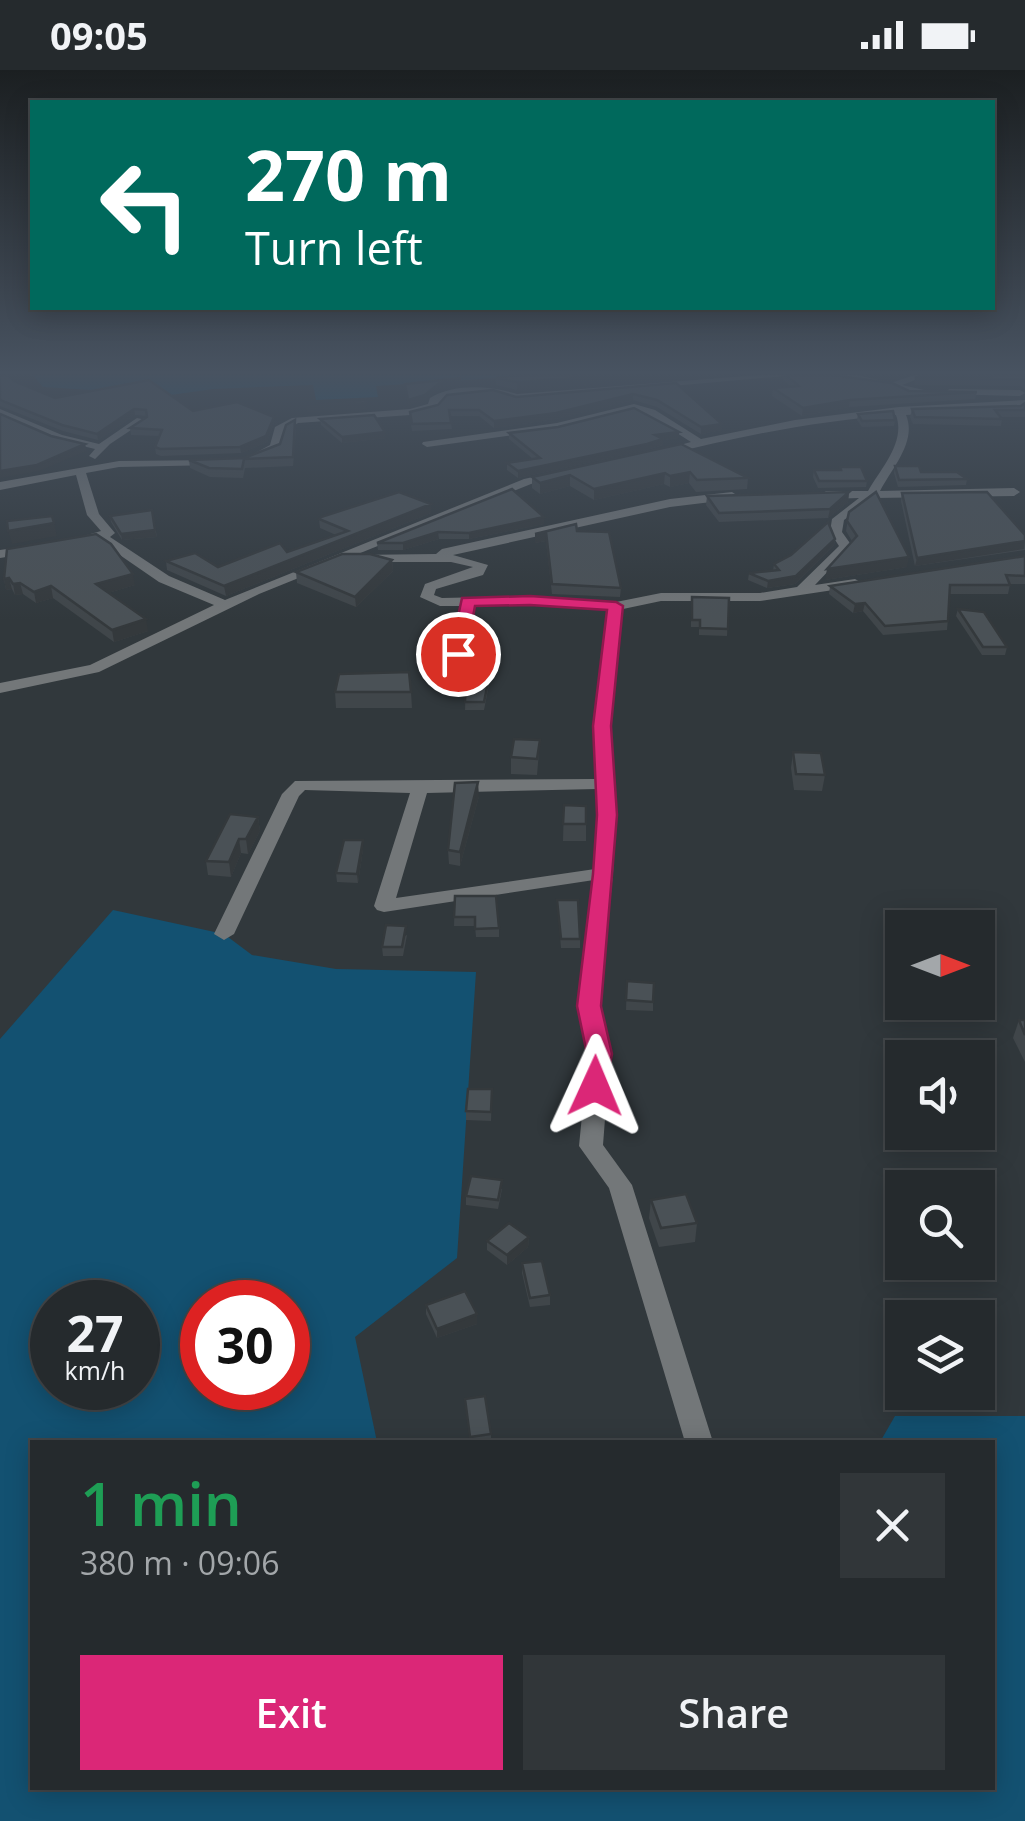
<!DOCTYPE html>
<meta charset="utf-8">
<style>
:root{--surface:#252a2d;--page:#313639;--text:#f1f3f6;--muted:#a3a7aa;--line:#424649;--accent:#db2777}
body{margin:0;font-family:"Open Sans",sans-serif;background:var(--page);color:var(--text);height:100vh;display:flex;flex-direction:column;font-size:38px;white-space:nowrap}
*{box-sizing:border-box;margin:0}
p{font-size:32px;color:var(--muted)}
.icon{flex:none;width:55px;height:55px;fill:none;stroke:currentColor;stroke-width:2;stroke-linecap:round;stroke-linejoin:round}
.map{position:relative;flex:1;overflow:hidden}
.details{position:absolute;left:30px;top:1370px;width:965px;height:350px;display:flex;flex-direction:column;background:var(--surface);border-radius:0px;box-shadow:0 5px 25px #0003,0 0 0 2px var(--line)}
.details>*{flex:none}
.banner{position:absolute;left:30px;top:30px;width:965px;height:210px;border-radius:0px;box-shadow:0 5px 25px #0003,0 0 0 2px var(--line);background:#00695c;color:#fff;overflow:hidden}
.needle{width:65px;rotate:90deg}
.buttons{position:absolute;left:885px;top:840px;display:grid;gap:20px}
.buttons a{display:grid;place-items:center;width:110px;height:110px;border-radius:0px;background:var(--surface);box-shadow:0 5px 25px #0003,0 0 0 2px var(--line);font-size:50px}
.speed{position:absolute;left:30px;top:1210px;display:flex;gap:20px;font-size:50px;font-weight:700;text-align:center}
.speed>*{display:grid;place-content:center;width:130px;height:130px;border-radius:50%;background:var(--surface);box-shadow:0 5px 25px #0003,0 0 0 2px var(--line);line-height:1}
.speed small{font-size:25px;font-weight:400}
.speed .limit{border:15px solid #d22;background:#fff;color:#111}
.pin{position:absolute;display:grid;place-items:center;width:85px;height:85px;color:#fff;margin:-42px;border:5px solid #fff;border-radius:50%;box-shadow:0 2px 10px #0007}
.me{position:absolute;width:110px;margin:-55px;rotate:1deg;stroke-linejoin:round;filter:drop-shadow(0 0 8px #0008)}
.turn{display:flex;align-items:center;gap:35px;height:210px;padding:0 50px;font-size:45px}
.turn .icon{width:130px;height:130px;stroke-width:2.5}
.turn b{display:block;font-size:70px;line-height:85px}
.round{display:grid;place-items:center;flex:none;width:105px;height:105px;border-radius:0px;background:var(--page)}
.overview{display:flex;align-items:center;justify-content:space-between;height:170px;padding:0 50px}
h1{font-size:60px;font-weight:600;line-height:75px;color:#1e9e55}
.action{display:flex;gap:20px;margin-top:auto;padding:20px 50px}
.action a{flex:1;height:115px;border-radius:0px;background:var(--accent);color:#fff;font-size:40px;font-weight:600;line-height:115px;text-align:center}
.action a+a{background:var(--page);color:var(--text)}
.status{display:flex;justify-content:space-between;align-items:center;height:70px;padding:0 50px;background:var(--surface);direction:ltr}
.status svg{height:28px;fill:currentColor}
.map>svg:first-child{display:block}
.green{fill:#135171;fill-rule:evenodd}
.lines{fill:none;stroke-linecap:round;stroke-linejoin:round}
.street{fill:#737779;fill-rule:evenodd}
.wall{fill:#40464a}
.shaded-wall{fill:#34393c}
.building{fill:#4a5156;stroke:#34393c;stroke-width:2.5}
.route{fill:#db2777;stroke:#8e194d;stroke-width:2.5}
</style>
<div class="status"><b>09:05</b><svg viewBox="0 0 49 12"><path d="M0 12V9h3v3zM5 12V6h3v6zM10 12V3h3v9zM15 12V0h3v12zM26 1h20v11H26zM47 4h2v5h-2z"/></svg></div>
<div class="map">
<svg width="1025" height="1751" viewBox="0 0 1025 1751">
<rect width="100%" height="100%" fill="#31383c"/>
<g class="green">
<path d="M 33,305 L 542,305 L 376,316 L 378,327 L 316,330 L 313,315 L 213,319 L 121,332 L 108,321 L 43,317 Z"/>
<path d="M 113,840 L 224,864 L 252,885 L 336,899 L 476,902 L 457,1188 L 355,1267 L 377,1372 L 32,1372 L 32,1718 L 992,1718 L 992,1372 L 880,1372 L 895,1346 L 1025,1346 L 1025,1751 L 0,1751 L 0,969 ZM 52,1232 L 138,1232 L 138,1318 L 52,1318 ZM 202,1232 L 288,1232 L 288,1318 L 202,1318 Z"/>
</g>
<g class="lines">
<g class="street">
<path d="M 759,305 L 796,305 L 516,330 L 493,323 L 445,328 L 437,338 L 410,345 L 298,353 L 284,361 L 279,379 L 258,389 L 248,387 L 270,375 L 275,357 L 292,348 L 410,339 L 428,334 L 430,328 C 455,313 491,316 517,324 Z"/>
<path d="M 805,305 L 857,305 L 891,313 L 914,305 L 928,305 L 902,315 L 924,320 L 920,325 L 857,311 Z"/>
<path d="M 949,319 L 1020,320 L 1025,323 L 1020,326 L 945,324 Z"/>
<path d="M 1025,330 L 1025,337 L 1019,339 L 906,345 C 917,371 893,397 880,421 L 1014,418 L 1020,422 L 1014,426 L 874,428 L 844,450 L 842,462 L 852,476 L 815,515 L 855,509 L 862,513 L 860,516 L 760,531 L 661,531 L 623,539 L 610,656 L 616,745 L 613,803 L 600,937 L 610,984 L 603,1075 L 632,1115 L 713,1372 L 685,1372 L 609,1118 L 579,1076 L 588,984 L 578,937 L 594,810 L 384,842 L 377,840 L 374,836 L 410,723 L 305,720 L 299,726 L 234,864 L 224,870 L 214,864 L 282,724 L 295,711 L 596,709 L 594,656 L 609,540 L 530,534 L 474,535 L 461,611 L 453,616 L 445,611 L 460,536 L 440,536 L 420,527 L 425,514 L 473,497 L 451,492 L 360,492 L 353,488 L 355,485 L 436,484 L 442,479 L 670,429 L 732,422 L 738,426 L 736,429 L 670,437 L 453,485 L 488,495 L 483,505 L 436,519 L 434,525 L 442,528 L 530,526 L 616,532 L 661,523 L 760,523 L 797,517 L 839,476 L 830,462 L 832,449 L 859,428 L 826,429 L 820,425 L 826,421 L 868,421 C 881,398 906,372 896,345 C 816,351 739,366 662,386 L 658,385 L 658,381 L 691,372 L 647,344 L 634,340 L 557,359 L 427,377 L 422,374 L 423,372 L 557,353 L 634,334 L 655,340 L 701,369 L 795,350 L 899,337 ZM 597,719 L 595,799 L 396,828 L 427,723 Z"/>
<path d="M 0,339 L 62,365 L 99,374 L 137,348 L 146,350 L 110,374 L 95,389 L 89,386 L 95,379 L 54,369 L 0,346 Z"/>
<path d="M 220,390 L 220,394 L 216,395 L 119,397 L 86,403 L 99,444 L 115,463 L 110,467 L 169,506 L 225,530 L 524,409 L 556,402 L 562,405 L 531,414 L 259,524 L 99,602 L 0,623 L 0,613 L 90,595 L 214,535 L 159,512 L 98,470 L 73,475 L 73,469 L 101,461 L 87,445 L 76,405 L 0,420 L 0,412 L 119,391 Z"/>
<path d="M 33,475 L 38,476 L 38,482 L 0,488 L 0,480 Z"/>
</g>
</g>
<g class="wall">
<path d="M 0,305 L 55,328 L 193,341 L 274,353 L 267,372 L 241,383 L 161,386 L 156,384 L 155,377 L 160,366 L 131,365 L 130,358 L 147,346 L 135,345 L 98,370 L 63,361 L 0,336 Z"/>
<path d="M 783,305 L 831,305 L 909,321 L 977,322 L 975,329 L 849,337 L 802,346 L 772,326 L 773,318 L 790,316 L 783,310 Z"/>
<path d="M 987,305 L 1025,305 L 1025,319 L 1020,316 L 914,315 L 915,308 L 987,307 Z"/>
<path d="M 604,306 L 604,313 L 517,320 L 496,315 L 496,308 Z"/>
<path d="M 676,313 L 722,360 L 701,364 L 657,337 L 633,330 L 556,349 L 494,358 L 479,346 L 450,346 L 452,359 L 412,361 L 410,349 L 410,342 L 516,327 Z"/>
<path d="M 1025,333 L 1025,347 L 1001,347 L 1002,349 L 1001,356 L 913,354 L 910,347 L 912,339 L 1021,336 Z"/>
<path d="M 858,344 L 895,350 L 894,356 L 862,357 L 857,350 Z"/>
<path d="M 320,349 L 386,368 L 342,373 L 321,355 Z"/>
<path d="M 296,359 L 293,396 L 245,398 L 243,408 L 210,407 L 190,398 L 189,390 L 244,388 L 280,374 Z"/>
<path d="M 509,363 L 679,368 L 663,370 L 663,375 L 647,380 L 518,408 L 507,400 L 507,393 L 533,389 L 509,369 Z"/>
<path d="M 681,374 L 748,408 L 747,419 L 696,422 L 689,413 L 670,417 L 664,414 L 594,430 L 570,416 L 540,424 L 532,418 L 532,407 Z"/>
<path d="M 895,396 L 921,402 L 967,409 L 966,415 L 898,417 L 894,403 Z"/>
<path d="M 840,397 L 867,411 L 866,417 L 818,418 L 813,407 L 814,400 L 839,400 Z"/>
<path d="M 512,419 L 544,454 L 469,469 L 439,469 L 403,480 L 378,480 L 377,473 Z"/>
<path d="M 849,422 L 848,432 L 828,448 L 719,452 L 706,435 L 707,426 Z"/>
<path d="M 902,423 L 1025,465 L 1025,480 L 915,496 L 901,431 Z"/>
<path d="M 431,434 L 431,443 L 226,526 L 167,500 L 166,491 L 218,497 L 287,482 L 336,465 L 320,458 L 319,449 Z"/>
<path d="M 152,440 L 157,467 L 122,470 L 111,452 L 110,446 Z"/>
<path d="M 849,442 L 907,497 L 825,510 L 852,471 L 846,461 Z"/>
<path d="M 577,461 L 621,518 L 620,527 L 552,524 L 546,471 L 535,473 L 535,464 Z"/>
<path d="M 835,469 L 834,475 L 795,514 L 767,518 L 748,510 L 749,503 L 773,501 L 774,494 Z"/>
<path d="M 1025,486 L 1025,514 L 1010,514 L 1008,524 L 950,524 L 947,560 L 883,565 L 863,541 L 853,543 L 829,524 L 830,516 Z"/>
<path d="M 392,490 L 393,501 L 356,537 L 297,513 L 296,502 Z"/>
<path d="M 4,509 L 135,515 L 108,523 L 148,561 L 114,572 L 53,528 L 36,533 L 23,524 L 15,525 L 12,519 L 6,520 Z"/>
<path d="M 729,528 L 727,566 L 699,565 L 699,557 L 691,557 L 691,535 Z"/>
<path d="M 958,539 L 1007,577 L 1005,585 L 982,585 L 956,546 Z"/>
<path d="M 466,608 L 489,615 L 484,640 L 465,640 Z"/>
<path d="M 335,622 L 411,622 L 412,638 L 336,638 Z"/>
<path d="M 540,670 L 537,705 L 511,704 L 511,687 Z"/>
<path d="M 793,682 L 825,705 L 822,721 L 794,720 L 791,698 Z"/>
<path d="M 479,726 L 460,796 L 449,794 L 448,780 Z"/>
<path d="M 564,735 L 586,754 L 586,771 L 563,771 Z"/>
<path d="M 258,747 L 260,761 L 248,784 L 241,783 L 231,807 L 208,805 L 206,791 Z"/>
<path d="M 363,770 L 363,779 L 358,813 L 337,812 L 336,803 Z"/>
<path d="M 455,826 L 499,858 L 499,867 L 476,867 L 475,856 L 454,856 Z"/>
<path d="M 557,830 L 580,869 L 580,878 L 561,878 Z"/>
<path d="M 407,865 L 403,886 L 383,886 L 382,877 Z"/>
<path d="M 627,911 L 653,932 L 653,941 L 626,940 Z"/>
<path d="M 1019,950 L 1025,950 L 1025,992 L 1013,968 Z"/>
<path d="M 492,1019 L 491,1051 L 466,1050 L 466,1041 Z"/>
<path d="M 502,1119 L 498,1139 L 466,1135 L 466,1126 Z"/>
<path d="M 651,1130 L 697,1153 L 695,1172 L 659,1177 L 649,1148 Z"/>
<path d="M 529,1167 L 528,1177 L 507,1195 L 487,1180 L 487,1171 Z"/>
<path d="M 522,1193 L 550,1225 L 550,1235 L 530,1237 L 522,1203 Z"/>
<path d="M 426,1235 L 477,1254 L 437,1268 L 426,1244 Z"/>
<path d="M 465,1329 L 491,1364 L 491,1372 L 470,1372 Z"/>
</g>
<g class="shaded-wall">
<path d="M 604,306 L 604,313 L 517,320 L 517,312 Z"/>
<path d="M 461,308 L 461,313 L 438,320 L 425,331 L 408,335 L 408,330 L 438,314 Z"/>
<path d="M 633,324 L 633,330 L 556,349 L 494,358 L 494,351 Z"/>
<path d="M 850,330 L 849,337 L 802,346 L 803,338 Z"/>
<path d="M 366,333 L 367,339 L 307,343 L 306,337 Z"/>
<path d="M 134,339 L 135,345 L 98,370 L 97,364 Z"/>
<path d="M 274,347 L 274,353 L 267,372 L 241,383 L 240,377 Z"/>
<path d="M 722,354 L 722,360 L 701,364 L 701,357 Z"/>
<path d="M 385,362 L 386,368 L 342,373 L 342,367 Z"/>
<path d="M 679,362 L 679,368 L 663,370 L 663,375 L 647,380 L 518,408 L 518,401 L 655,365 Z"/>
<path d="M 85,374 L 87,381 L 39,401 L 0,408 L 0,401 Z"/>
<path d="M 690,402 L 689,413 L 670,417 L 670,406 Z"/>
<path d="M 665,403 L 664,414 L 594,430 L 594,419 Z"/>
<path d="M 570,405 L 570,416 L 540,424 L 540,413 Z"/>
<path d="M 849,422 L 848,432 L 828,448 L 830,439 Z"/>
<path d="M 431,434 L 431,443 L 226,526 L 224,516 Z"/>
<path d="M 544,447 L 544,454 L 469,469 L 469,463 Z"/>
<path d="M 54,453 L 57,466 L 12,474 L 8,461 Z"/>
<path d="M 155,460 L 157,467 L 122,470 L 121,464 Z"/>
<path d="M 438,462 L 439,469 L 403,480 L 403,473 Z"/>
<path d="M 546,462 L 546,471 L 535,473 L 535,464 Z"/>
<path d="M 835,469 L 834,475 L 795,514 L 767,518 L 768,511 Z"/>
<path d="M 1025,471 L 1024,479 L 915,496 L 917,488 Z"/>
<path d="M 909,487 L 907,497 L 825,510 L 827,499 Z"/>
<path d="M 392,490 L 393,501 L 356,537 L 355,527 Z"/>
<path d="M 133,504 L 135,515 L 98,526 L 96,514 Z"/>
<path d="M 9,508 L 12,519 L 6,520 L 4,509 Z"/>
<path d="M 20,513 L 23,524 L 15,525 L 13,514 Z"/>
<path d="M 51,516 L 53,528 L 36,533 L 34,522 Z"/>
<path d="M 865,533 L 863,541 L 853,543 L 855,534 Z"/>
<path d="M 146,549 L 148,561 L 114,572 L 112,560 Z"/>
<path d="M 478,712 L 479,726 L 460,796 L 460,782 Z"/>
<path d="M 258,747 L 260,761 L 248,784 L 246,769 Z"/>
<path d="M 239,769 L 241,783 L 231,807 L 229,792 Z"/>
<path d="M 363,770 L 363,779 L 358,813 L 357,804 Z"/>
<path d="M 529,1167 L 528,1177 L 507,1195 L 507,1185 Z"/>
<path d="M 477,1244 L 477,1254 L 437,1268 L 437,1259 Z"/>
</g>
<g class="building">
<path d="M 0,305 L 8,305 L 14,311 L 55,328 L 149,310 L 193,341 L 237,332 L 274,347 L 266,366 L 240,377 L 160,379 L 155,377 L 162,360 L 130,358 L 147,347 L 146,340 L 134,339 L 97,364 L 62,355 L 0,330 Z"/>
<path d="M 522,305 L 601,305 L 604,306 L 517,312 L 496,308 Z"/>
<path d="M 786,305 L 831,305 L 892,313 L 909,321 L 977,322 L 850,330 L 803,338 L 773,318 L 799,316 Z"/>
<path d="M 989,305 L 1025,305 L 1025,312 L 1022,309 L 915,308 L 920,306 L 991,307 Z"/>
<path d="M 461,308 L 438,314 L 425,325 L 408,330 L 405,314 Z"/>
<path d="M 676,313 L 722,354 L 701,357 L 657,330 L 633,324 L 556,343 L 494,351 L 479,340 L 449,340 L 451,353 L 412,354 L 410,342 L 438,335 L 447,325 L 493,320 L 516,327 Z"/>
<path d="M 365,330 L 366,333 L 306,337 Z"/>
<path d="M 1025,333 L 1025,340 L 995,340 L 1002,349 L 915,347 L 912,339 L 1021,336 Z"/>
<path d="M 634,338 L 679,362 L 655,365 L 663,369 L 647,374 L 518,401 L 507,393 L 540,388 L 509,363 L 558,357 Z"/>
<path d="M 893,341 L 895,350 L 862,351 L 858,344 Z"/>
<path d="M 0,344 L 51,366 L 85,374 L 37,395 L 0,401 Z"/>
<path d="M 374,345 L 385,362 L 342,367 L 320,349 Z"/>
<path d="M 295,350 L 293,387 L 244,389 L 242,399 L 209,398 L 189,390 L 244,388 L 280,374 L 286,355 Z"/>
<path d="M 681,374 L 748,408 L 697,410 L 690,402 L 670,406 L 665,403 L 594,419 L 570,405 L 540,413 L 532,407 Z"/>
<path d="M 895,396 L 919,396 L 921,402 L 957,402 L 967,409 L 899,410 Z"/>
<path d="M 840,397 L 861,397 L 867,411 L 819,411 L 814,400 L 841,400 Z"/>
<path d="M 512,419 L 544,447 L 469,463 L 438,462 L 403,473 L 377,473 Z"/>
<path d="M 399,422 L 431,434 L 224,516 L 166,491 L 195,483 L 218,497 L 280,473 L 287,482 L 348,461 L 319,449 L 321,447 Z"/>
<path d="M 849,422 L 830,439 L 719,443 L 707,426 Z"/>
<path d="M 876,422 L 909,487 L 827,499 L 857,466 L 847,451 L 849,442 Z"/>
<path d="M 987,422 L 1025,465 L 1025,471 L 917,488 L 902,423 Z"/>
<path d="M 152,440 L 155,460 L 121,464 L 110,446 Z"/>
<path d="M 52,446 L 54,453 L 8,461 L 7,451 Z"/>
<path d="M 828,452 L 835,469 L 796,506 L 768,511 L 749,503 L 779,500 L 774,494 L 791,485 Z"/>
<path d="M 576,454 L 577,461 L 609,462 L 621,518 L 552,514 L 546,462 L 535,464 Z"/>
<path d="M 96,464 L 111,474 L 133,504 L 96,514 L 146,549 L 112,560 L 51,516 L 34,522 L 20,513 L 13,514 L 9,508 L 4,509 L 7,479 Z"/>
<path d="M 342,484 L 370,484 L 392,490 L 355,527 L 296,502 Z"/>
<path d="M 1025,486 L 1025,506 L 1006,505 L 1010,515 L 950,515 L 948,551 L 885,556 L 865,533 L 855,534 L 830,516 Z"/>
<path d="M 692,527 L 729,528 L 728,559 L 700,558 L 700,550 L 692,550 Z"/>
<path d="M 958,539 L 984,542 L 1007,577 L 983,577 Z"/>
<path d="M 409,602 L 411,622 L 335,622 L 339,604 Z"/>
<path d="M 489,607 L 484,632 L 465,632 L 466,608 Z"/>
<path d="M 514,669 L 540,670 L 537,689 L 511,687 Z"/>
<path d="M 793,682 L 821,683 L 825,705 L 796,704 Z"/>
<path d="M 478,712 L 460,782 L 448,780 L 455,713 Z"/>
<path d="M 564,735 L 586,736 L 586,754 L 563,754 Z"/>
<path d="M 230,744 L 258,747 L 246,769 L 239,769 L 229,792 L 206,791 Z"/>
<path d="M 344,770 L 363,770 L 357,804 L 336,803 Z"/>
<path d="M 455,826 L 496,826 L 499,858 L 475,859 L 475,847 L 454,847 Z"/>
<path d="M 557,830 L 578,830 L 580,869 L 561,869 Z"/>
<path d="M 386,855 L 406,856 L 402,877 L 382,877 Z"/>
<path d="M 627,911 L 654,913 L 653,932 L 626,930 Z"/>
<path d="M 1019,950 L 1025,950 L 1025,965 Z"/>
<path d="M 468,1019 L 492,1019 L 491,1042 L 466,1041 Z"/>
<path d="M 471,1106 L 502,1110 L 498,1130 L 466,1126 Z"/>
<path d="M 686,1124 L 697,1153 L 661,1158 L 651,1130 Z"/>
<path d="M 509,1153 L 529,1167 L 507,1185 L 487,1171 Z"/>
<path d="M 542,1191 L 550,1225 L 530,1228 L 522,1193 Z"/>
<path d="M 465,1221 L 477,1244 L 437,1259 L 426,1235 Z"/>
<path d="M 485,1326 L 491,1364 L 470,1367 L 465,1329 Z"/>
</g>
<linearGradient id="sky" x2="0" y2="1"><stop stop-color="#1b1f21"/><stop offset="0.55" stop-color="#485361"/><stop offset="1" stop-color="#485361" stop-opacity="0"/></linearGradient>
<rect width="1025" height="550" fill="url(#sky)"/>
<path class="route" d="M 530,526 L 616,532 L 623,536 L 611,656 L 617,745 L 601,936 L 612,984 L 604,1023 L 586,1023 L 582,1016 L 587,984 L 577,936 L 593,804 L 597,745 L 593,656 L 607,540 L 530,535 L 475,536 L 466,584 L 458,590 L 450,584 L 462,528 Z"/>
</svg>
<div class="buttons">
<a><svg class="needle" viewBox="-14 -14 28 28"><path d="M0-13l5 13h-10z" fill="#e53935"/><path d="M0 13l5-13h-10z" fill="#a3a7aa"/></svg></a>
<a><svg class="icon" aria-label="sound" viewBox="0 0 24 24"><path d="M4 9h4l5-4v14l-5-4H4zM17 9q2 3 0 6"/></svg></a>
<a><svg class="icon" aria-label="search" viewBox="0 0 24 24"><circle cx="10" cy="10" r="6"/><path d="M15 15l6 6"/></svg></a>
<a><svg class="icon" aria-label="layers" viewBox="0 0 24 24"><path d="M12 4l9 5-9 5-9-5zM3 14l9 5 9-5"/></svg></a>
</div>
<div class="speed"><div>27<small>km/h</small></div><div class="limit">30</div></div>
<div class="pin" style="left:458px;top:584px;background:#d93025"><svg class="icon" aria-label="arrive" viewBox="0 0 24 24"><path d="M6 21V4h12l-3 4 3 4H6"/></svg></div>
<svg class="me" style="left:595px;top:1016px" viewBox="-20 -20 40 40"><path d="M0-17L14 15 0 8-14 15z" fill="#db2777" stroke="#fff" stroke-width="4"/></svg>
<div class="banner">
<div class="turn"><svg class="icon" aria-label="left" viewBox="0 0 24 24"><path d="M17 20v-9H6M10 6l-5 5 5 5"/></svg><div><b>270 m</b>Turn left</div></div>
</div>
<section class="details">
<div class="overview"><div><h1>1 min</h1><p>380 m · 09:06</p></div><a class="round"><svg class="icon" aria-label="close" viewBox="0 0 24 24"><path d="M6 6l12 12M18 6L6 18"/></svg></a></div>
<div class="action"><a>Exit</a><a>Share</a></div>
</section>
</div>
